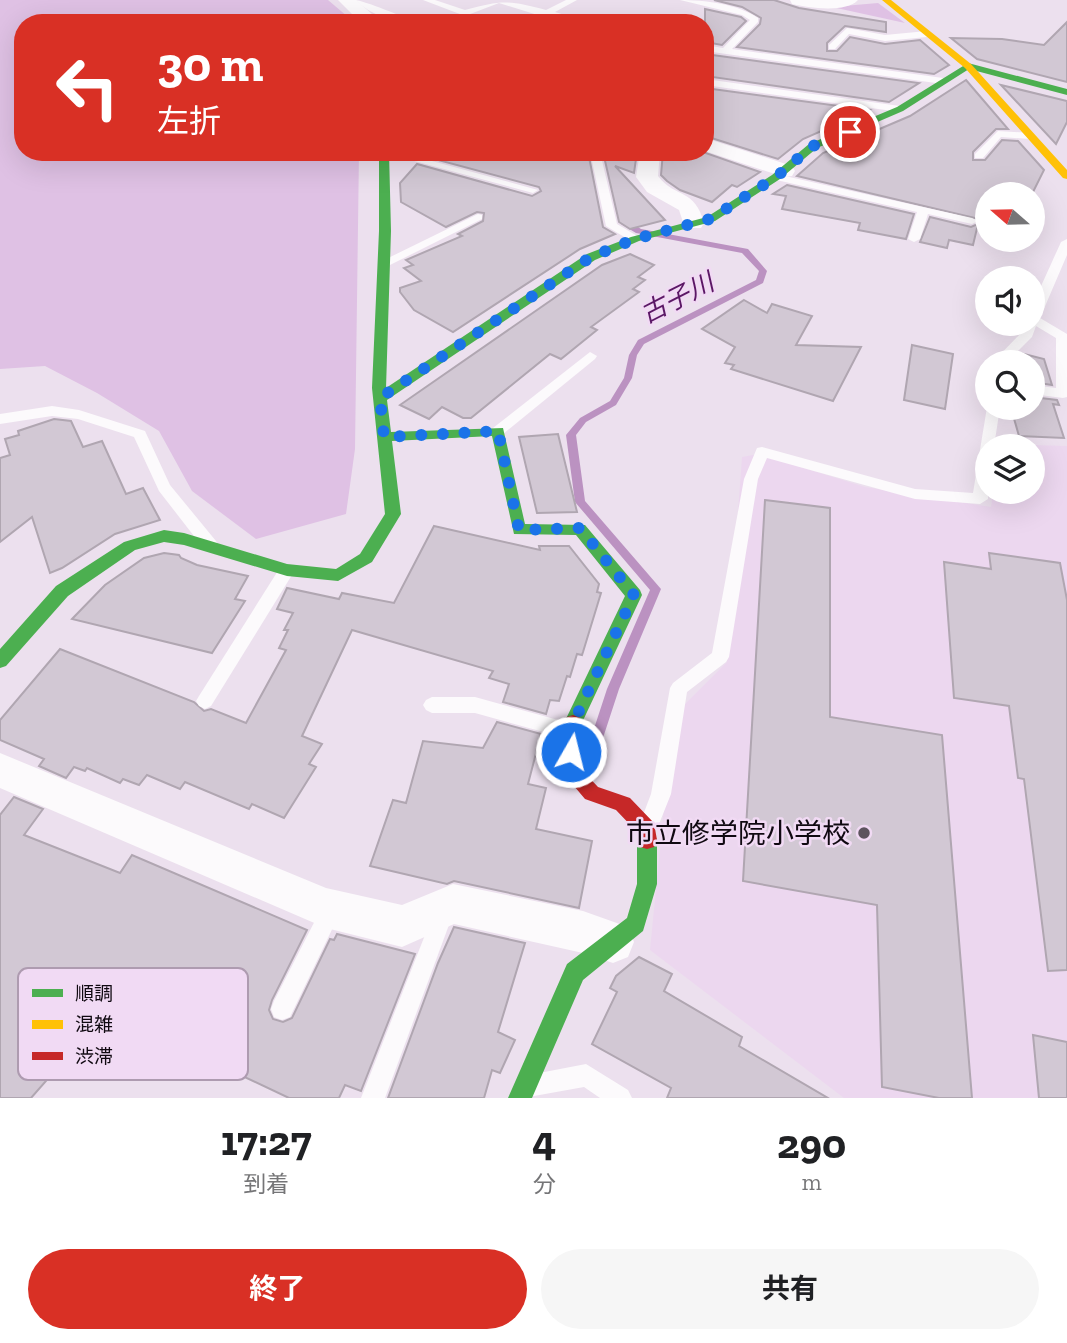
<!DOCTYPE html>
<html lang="ja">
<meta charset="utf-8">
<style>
:root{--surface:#fff;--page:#f6f6f6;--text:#202124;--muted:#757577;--accent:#d93025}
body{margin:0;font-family:"Zilla Slab","Noto Sans JP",serif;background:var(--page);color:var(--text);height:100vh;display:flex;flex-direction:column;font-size:26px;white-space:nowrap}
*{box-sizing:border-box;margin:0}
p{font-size:23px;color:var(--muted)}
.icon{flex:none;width:38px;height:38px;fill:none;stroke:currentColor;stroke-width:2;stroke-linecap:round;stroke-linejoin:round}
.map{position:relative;height:1098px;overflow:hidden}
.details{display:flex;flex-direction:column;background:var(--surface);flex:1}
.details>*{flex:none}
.top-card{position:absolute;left:14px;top:14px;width:700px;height:147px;border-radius:28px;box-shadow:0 7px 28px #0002;background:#d93025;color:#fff;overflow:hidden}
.needle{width:46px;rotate:290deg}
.fabs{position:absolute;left:975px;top:182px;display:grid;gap:14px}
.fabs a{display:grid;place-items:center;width:70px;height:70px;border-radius:50%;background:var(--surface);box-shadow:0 7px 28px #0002;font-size:35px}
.pin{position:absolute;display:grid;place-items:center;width:60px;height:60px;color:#fff;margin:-30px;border:4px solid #fff;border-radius:50%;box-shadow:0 2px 7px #0007}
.me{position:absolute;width:77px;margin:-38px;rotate:8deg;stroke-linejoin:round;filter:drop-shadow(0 0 5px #0008)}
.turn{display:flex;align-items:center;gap:24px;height:147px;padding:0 28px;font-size:32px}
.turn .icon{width:91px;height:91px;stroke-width:2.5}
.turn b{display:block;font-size:49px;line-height:60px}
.eta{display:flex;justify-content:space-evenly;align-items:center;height:119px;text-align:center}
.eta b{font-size:42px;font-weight:700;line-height:49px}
.action{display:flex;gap:14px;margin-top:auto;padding:14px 28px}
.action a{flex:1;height:80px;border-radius:42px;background:var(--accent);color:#fff;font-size:28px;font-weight:700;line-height:80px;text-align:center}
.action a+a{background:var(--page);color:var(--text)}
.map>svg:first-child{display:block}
.built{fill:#ecd7ef}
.green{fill:#dfc1e4}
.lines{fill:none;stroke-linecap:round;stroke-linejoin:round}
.stream{fill:#bb92c1;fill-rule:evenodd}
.building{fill:#d2c8d4;stroke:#b0a6b1;stroke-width:2}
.lane{fill:#fcfafc;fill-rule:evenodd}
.street{fill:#fcfafc;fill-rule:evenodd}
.fast{fill:#4caf50;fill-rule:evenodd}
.slow{fill:#ffc107;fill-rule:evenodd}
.jam{fill:#c62828;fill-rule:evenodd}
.route{stroke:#1a73e8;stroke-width:12;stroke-dasharray:0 21.6}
.poi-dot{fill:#5d545e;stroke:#f1daf4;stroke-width:2.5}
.labels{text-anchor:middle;stroke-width:5;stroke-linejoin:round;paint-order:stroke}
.water-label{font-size:26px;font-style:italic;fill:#5b1765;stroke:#f1daf4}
.near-poi-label{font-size:28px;fill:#100911;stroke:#f1daf4;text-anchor:end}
.key{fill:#f1daf4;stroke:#ae9bb0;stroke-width:2}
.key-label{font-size:19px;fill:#100911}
</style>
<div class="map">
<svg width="1067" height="1098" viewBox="0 0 1067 1098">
<rect width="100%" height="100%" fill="#ece0ee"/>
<path class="built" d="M 998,444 L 1067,446 L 1067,1098 L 844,1098 L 650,950 L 673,716 L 727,662 L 742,457 L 759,454 L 865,487 L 991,507 L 993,492 L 1032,492 L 1032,446 L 998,446 Z"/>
<g class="green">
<path d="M 0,0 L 328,0 L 348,17 L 349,23 L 23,23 L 23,152 L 359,152 L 355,449 L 346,514 L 256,539 L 192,491 L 159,431 L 97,393 L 45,366 L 0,369 Z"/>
<path d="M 878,3 L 905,23 L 832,7 Z"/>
</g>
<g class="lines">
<path class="stream" d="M 621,220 L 627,220 L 641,229 L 748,249 L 767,271 L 763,283 L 644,344 L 637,355 L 632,378 L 616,405 L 586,422 L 576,435 L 585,501 L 661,589 L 619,689 L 600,747 L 598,751 L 594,752 L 590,751 L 588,747 L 607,689 L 650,590 L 575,502 L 566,435 L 580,418 L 610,401 L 624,378 L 629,355 L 638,340 L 756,280 L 759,271 L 742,253 L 636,233 L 621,224 Z"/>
</g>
<g class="building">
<path d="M 714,0 L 774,0 L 799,8 L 886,22 L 886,32 L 845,26 L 827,43 L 827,51 L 837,51 L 850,37 L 885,44 L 920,40 L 949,65 L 934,74 L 737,47 L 760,24 L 761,18 L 742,7 Z"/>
<path d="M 705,9 L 741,17 L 746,21 L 722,45 L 705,42 Z"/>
<path d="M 1067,22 L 1067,82 L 977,59 L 951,38 L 1002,39 L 1044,45 Z"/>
<path d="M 705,54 L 919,83 L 889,102 L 705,76 Z"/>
<path d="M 966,80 L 1008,129 L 996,129 L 973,152 L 973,160 L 985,160 L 1002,140 L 1018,141 L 1044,170 L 1032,194 L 986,194 L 979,219 L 797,176 L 823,153 L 910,116 Z"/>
<path d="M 1001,85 L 1067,101 L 1067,122 L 1056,144 Z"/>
<path d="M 705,88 L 869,110 L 803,139 L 778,159 L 705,136 Z"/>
<path d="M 432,152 L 588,152 L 603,227 L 615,234 L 580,249 L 453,332 L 414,310 L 400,292 L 400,288 L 421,281 L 404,268 L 413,265 L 406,260 L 462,236 L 458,234 L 483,221 L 484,213 L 477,212 L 446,227 L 401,202 L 400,183 L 417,164 L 532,196 L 541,191 L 539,187 L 427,157 Z"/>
<path d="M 603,152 L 637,152 L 634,173 L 615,166 L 665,220 L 630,229 L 619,222 Z"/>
<path d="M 663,152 L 703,152 L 760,172 L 737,187 L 732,185 L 712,202 L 680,190 L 667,181 L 661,175 Z"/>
<path d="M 787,185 L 914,214 L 906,239 L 858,230 L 860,223 L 782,209 L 786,196 L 773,194 Z"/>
<path d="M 930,217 L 971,227 L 978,224 L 973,245 L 949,240 L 947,248 L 920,242 Z"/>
<path d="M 630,254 L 654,265 L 638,277 L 645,280 L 633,289 L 639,292 L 591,327 L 597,330 L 561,359 L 550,354 L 471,418 L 463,418 L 442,407 L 429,419 L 400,405 L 602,265 Z"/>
<path d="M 744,300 L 767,313 L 772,304 L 812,316 L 796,345 L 861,347 L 833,401 L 731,369 L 734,365 L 725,363 L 735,347 L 702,329 Z"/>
<path d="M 912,345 L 953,354 L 945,409 L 904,400 Z"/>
<path d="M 1020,353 L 1044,359 L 1052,385 L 1032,382 L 1032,362 L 1010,362 Z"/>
<path d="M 1032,397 L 1057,400 L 1059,405 L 1053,404 L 1064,438 L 1019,436 L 1011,408 L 1032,408 Z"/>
<path d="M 54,419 L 71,421 L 83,447 L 102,441 L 126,494 L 143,488 L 160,520 L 115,534 L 62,568 L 50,573 L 32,517 L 0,542 L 0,458 L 10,455 L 5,439 L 19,435 L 18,431 Z"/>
<path d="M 558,434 L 577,512 L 537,513 L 519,437 Z"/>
<path d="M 765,500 L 830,508 L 830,717 L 942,735 L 972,1098 L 939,1098 L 882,1087 L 877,905 L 743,881 Z"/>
<path d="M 434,526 L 540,550 L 539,546 L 569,546 L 599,584 L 597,592 L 601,593 L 583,652 L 582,655 L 577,654 L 570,677 L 567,676 L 559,701 L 550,700 L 546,714 L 503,702 L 509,684 L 489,678 L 493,671 L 352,630 L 302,736 L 322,744 L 309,764 L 316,767 L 284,818 L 252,804 L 249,809 L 185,782 L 180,789 L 147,775 L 139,785 L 123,779 L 120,783 L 87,768 L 85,771 L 74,767 L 66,778 L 39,766 L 44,759 L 0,740 L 0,720 L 60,649 L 194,702 L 204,711 L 211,709 L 246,723 L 286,650 L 279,648 L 288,630 L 284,630 L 293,613 L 277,609 L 287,588 L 339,599 L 342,593 L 394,603 Z"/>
<path d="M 164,553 L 179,555 L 181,558 L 197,565 L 248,576 L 235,599 L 245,601 L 212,653 L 72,619 L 105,585 L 144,558 Z"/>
<path d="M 989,553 L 1060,563 L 1067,600 L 1067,970 L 1048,971 L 1024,779 L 1018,778 L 1009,706 L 954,698 L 944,562 L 991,569 Z"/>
<path d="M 497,722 L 541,734 L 528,784 L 546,788 L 536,829 L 592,841 L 579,908 L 454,881 L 447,884 L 370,866 L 393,800 L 406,803 L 423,741 L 483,748 Z"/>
<path d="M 14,797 L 43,809 L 24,835 L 120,873 L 132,855 L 307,930 L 272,1000 L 269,1010 L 273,1019 L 283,1022 L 292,1018 L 330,939 L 334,940 L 337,934 L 415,954 L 361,1091 L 345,1085 L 339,1098 L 289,1098 L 217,1064 L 214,1070 L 161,1046 L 170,1031 L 162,1028 L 165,1022 L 109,997 L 61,1064 L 31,1098 L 0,1098 L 0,815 Z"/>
<path d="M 454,927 L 525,943 L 498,1032 L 515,1040 L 500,1073 L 492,1070 L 484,1098 L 388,1098 L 438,963 Z"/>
<path d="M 639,957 L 672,974 L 664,991 L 742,1037 L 739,1046 L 828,1098 L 667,1098 L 671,1088 L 592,1044 L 617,992 L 610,988 L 616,976 Z"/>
<path d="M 1033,1035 L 1067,1042 L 1067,1098 L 1039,1098 Z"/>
</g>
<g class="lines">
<g class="lane">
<path d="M 355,0 C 362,0 408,18 415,23 C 393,23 371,15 355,0 Z"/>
<path d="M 423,0 L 435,0 L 465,10 C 502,0 508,0 546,10 L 566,0 L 577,0 L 555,12 L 591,23 L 576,23 L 544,17 L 499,3 L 465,16 Z"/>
<path d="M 680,0 C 704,0 738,4 758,18 L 758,22 L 732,49 L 943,78 L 948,81 L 943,84 L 705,51 L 705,45 L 723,48 L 750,20 L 742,15 Z"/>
<path d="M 847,28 L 885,35 L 927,31 L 931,34 L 927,37 L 885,41 L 849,34 L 835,49 L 829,49 L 829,45 Z"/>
<path d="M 705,79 L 900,106 L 905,109 L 900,112 L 705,85 Z"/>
<path d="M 998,131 L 1031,133 L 1036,136 L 1031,139 L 1001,137 L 983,158 L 975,158 L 975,154 Z"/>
<path d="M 381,152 L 399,152 L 538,190 L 533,193 Z"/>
<path d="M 590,152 L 600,152 L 617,224 L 639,237 L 639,241 L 631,241 L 606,226 Z"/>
<path d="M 776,174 L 972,218 L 978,221 L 972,224 L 928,214 L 920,239 L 914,242 L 908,239 L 917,212 L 772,179 L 771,177 Z"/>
<path d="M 478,214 L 482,215 L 482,219 L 388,266 L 380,266 L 378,263 Z"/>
<path d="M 1067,239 L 1067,255 L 1040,318 L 1067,334 L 1067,397 L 1063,398 L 1032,394 L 1032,385 L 1056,388 L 1056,338 L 1036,326 L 1032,337 L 1007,362 L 993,362 L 1021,333 L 1025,324 L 1032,324 L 1032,306 L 1061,242 Z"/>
<path d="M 590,352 L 597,356 L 595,359 L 503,434 L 493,434 L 491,431 L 493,428 Z"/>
<path d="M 52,406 L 79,410 L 145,431 L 170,485 L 216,541 L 218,545 L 216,549 L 204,549 L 159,491 L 134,437 L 78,419 L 52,416 L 0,424 L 0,414 Z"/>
<path d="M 987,407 L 1000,408 L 994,446 L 987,446 L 988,499 L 980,504 L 915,499 L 767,458 L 758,479 L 729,657 L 726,662 L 687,692 L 671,794 L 657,829 L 650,832 L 643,829 L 640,823 L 651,794 L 670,688 L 673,683 L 712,653 L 744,479 L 757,448 L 762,447 L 915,489 L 973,493 Z"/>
<path d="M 287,564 L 293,566 L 295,570 L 211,706 L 205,709 L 199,706 L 196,701 L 199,696 L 281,566 Z"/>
<path d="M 432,697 L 475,697 L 569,723 L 575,725 L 578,731 L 575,737 L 569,739 L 475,713 L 432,713 L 426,710 L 423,705 L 426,700 Z"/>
<path d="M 331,900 L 338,903 L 341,910 L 338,917 L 290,1017 L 282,1020 L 274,1017 L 271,1009 L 274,1001 L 324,903 Z"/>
<path d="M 443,904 L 450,907 L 453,914 L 385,1098 L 361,1098 L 436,907 Z"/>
<path d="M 586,1064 L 628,1090 L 632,1098 L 600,1098 L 584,1087 L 534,1096 L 526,1093 L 523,1085 L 526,1077 L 534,1074 Z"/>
</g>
<g class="street">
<path d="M 338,0 L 356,0 L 372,14 L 372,23 L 354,23 L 354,16 Z"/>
<path d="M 790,0 L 858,0 C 846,13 809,8 792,4 Z"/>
<path d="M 705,138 L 792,166 L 795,171 L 792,176 L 784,177 L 705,151 Z"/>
<path d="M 640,152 L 660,152 L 658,176 C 676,199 695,188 704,223 L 701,228 L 685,228 L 679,210 L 647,192 L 636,177 Z"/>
<path d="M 0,753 L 326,888 L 402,905 L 453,884 L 583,911 L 628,927 L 634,942 L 628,957 L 613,963 L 583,953 L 454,924 L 402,947 L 326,928 L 0,788 Z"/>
</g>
<g class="fast">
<path d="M 968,63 L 1067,89 L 1067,95 L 969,69 L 903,111 L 817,148 L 780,179 L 715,221 L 639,241 L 595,260 L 387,400 L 391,432 L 503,428 L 525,524 L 585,525 L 640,590 L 642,595 L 579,729 L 573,731 L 567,729 L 564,723 L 625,596 L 576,535 L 514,534 L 492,436 L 392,441 L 401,514 L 372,562 L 338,581 L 287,576 L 184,545 L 164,542 L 135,550 L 68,596 L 6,666 L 0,668 L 0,649 L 56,586 L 124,542 L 164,530 L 184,533 L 287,564 L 336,569 L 360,554 L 385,514 L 372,388 L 379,231 L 379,152 L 389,152 L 391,231 L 386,388 L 587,254 L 631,237 L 707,217 L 772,175 L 809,144 L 897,107 Z"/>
<path d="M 647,831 L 654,833 L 657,840 L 657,884 L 643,931 L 583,980 L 532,1098 L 508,1098 L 567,964 L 627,918 L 637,884 L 637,840 L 640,833 Z"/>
</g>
<path class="slow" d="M 882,0 L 891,0 L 971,64 L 1067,170 L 1067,179 L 1063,178 L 965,68 Z"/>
<path class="jam" d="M 573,715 L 579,717 L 582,723 L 578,731 L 581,769 L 598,787 L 630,798 L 654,823 L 657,840 L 654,847 L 647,849 L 640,847 L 637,832 L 616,810 L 585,799 L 563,773 L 560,731 L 567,717 Z"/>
</g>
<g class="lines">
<path class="route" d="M 571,752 L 569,732 L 634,595 L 580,528 L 519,530 L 498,431 L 384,437 L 380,398 L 591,257 L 635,239 L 710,219 L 776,177 L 813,146 L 850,132"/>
</g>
<circle class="poi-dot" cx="864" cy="833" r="7"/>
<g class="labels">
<g class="water-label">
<text transform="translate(677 298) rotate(-27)" y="9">古子川</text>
</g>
<g class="near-poi-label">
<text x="850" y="843">市立修学院小学校</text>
</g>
</g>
<rect x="18" y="968" width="230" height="112" rx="10" class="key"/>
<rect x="32" y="989" width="31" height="8" fill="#4caf50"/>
<rect x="32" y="1020" width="31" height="9" fill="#ffc107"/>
<rect x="32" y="1052" width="31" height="8" fill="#c62828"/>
<g class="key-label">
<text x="75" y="1000">順調</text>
<text x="75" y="1031">混雑</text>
<text x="75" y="1063">渋滞</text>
</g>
</svg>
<div class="fabs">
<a><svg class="needle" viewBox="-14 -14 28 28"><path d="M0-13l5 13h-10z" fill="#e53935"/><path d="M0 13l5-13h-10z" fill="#757577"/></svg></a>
<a><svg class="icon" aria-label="sound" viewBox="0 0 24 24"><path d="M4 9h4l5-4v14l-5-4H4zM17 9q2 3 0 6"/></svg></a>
<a><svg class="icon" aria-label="search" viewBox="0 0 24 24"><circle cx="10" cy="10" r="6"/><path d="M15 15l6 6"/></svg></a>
<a><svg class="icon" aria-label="layers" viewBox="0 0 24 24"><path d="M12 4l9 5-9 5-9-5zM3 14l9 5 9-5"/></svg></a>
</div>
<div class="pin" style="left:850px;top:132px;background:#d93025"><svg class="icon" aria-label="arrive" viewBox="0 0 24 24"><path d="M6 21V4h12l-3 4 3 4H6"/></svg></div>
<svg class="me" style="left:571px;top:752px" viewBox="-20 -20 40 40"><circle r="17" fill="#1a73e8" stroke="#fff" stroke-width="3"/><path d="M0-11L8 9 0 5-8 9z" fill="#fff"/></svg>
<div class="top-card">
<div class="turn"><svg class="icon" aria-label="left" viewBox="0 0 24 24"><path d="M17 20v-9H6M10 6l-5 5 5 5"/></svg><div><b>30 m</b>左折</div></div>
</div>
</div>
<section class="details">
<div class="eta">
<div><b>17:27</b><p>到着</p></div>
<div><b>4</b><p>分</p></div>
<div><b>290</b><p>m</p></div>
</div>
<div class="action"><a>終了</a><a>共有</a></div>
</section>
